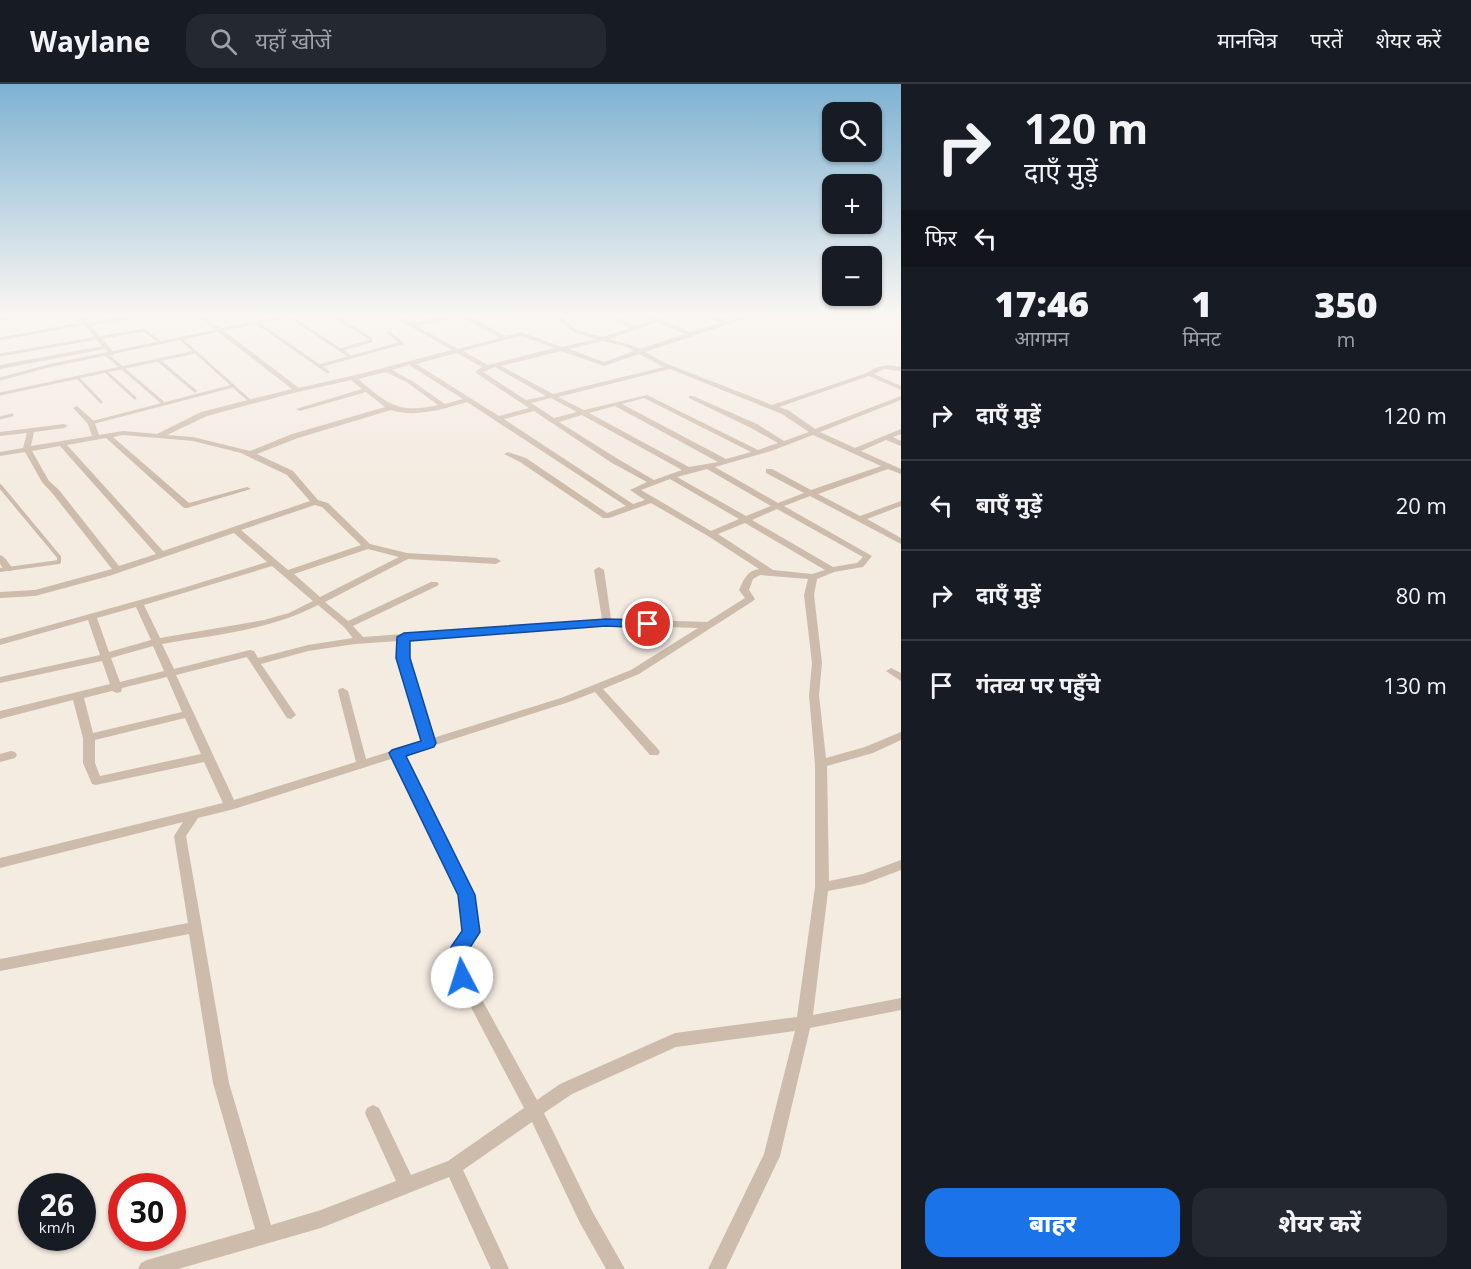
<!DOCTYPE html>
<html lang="hi">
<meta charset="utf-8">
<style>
:root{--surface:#171b24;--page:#242831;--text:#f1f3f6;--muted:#9ea1a6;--line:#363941;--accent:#1a73e8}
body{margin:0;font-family:"Open Sans","Noto Sans Devanagari",sans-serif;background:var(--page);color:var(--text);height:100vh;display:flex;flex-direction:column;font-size:22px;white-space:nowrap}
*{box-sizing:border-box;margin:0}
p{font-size:20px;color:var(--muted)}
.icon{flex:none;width:33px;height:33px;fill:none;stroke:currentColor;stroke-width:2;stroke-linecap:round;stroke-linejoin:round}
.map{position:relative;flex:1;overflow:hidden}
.panel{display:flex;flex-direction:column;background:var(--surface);width:570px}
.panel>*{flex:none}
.top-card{background:#171b24;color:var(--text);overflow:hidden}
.fabs{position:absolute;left:822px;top:18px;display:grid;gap:12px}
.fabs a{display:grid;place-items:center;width:60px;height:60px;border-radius:12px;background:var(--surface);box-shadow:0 2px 4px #0004;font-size:30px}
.speed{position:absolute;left:18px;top:1089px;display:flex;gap:12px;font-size:30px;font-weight:700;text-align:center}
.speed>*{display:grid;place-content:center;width:78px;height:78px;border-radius:50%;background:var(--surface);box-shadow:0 2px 4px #0004;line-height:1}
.speed small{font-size:15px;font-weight:400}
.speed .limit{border:9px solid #d22;background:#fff;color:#111}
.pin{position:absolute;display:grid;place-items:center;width:51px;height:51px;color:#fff;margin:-26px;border:3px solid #fff;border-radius:50%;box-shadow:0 2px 6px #0007}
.me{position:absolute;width:66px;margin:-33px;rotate:355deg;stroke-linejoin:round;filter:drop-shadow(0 0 4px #0008)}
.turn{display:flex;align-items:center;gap:21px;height:126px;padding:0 24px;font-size:27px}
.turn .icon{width:78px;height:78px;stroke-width:2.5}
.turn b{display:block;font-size:42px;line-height:51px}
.then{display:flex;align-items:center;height:57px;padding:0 24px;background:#0003;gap:12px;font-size:22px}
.eta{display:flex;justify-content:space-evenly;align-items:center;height:102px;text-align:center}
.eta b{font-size:36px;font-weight:800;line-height:42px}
.button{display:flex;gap:12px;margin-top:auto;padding:12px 24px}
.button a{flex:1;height:69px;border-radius:18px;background:var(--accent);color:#fff;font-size:24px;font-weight:800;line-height:69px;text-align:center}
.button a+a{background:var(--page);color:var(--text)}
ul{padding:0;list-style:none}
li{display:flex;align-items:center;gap:18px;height:90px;padding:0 24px;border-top:2px solid var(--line)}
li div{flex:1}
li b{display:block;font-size:22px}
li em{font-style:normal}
header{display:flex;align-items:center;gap:36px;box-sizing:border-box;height:84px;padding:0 30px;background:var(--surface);border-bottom:2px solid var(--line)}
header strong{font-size:28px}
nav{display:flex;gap:33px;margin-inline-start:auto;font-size:21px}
.search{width:420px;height:54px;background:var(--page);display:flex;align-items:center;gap:15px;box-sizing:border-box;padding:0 21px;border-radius:18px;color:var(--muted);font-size:22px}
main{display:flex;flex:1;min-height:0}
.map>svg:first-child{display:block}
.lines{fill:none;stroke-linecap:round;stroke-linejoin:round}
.lane-far1{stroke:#cdbbac;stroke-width:3}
.lane{stroke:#cdbbac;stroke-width:4}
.street{fill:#cdbbac;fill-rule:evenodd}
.route{fill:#1a73e8;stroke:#114b97;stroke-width:1.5}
</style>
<header>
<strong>Waylane</strong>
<div class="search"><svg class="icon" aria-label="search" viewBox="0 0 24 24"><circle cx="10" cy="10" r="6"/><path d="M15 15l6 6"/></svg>यहाँ खोजें</div>
<nav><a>मानचित्र</a><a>परतें</a><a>शेयर करें</a></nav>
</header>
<main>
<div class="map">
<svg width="901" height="1185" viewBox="0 0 901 1185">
<rect width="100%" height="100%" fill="#f4ebe1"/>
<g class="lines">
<g class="lane-far1">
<path d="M 332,231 L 370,254 L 371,257 L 340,266"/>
<path d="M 608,231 L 632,243"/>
<path d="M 708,231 L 727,239 L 747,233"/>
<path d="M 289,232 L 351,273"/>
<path d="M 745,232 L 756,231"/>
<path d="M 257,239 L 328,288"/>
<path d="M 0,255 L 85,239"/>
<path d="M 181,255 L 251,318"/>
<path d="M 0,271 L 144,246 L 161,259"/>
<path d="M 107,271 L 162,318"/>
<path d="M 158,276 L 195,307"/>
<path d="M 319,282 L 402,259 L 389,249"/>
<path d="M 106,288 L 135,314"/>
<path d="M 78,294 L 101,318"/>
<path d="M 0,295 L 48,282 L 293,231"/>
<path d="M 0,310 L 195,268"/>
<path d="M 0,334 L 12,331"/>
<path d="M 91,339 L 233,302"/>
</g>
<path class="lane" d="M 0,402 L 59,473 L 59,478 L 0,486"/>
<g class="street">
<path d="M 12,231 L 26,231 L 0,237 L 0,233 Z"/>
<path d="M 76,231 L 82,231 L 89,239 L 135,231 L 149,231 L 92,242 L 114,269 L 114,271 L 110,271 L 105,265 L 0,285 L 0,281 L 102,262 Z"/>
<path d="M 196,231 L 203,231 L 299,304 L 364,289 L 452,266 L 390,231 L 397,231 L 412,239 L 451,231 L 467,231 L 506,252 L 521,248 L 562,263 L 596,255 L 573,248 L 553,231 L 560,231 L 577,246 L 603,253 L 653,236 L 644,231 L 652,231 L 690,248 L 727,237 L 729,238 L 729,240 L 645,268 L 665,279 L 772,321 L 867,289 C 878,281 888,280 901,283 L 901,287 L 884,285 L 874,290 L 901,302 L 901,306 L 869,292 L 779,323 L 788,326 L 815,345 L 901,312 L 901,316 L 820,348 L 855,364 L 901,345 L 901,350 L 893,353 L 901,357 L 901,362 L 886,356 L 861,367 L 901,385 L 901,390 L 888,385 L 818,410 L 860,432 L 901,417 L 901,422 L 867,435 L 901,454 L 901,460 L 810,412 L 784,422 L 872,472 L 863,483 L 834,488 L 817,495 L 814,511 L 822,579 L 819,611 L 826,674 L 865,663 L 901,648 L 901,656 L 873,669 L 827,682 L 829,797 L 863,790 L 901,776 L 901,786 L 864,800 L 828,807 L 813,931 L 901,914 L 901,926 L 810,944 L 780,1072 L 726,1185 L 708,1185 L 764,1070 L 795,947 L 676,963 L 572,1010 L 544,1029 L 592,1127 L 625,1185 L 606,1185 L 580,1139 L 532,1038 L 463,1086 L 509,1185 L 491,1185 L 449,1093 L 321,1144 L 178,1185 L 138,1185 L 141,1179 L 147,1176 L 255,1145 L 213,999 L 189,850 L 0,887 L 0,875 L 188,839 L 174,752 L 183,738 L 0,784 L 0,774 L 223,719 L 204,678 L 96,701 L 92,700 L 83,679 L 83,654 L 73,616 L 0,635 L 0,627 L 110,600 L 102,577 L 0,599 L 0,593 L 100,571 L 88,536 L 0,561 L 0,555 L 183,504 L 267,478 L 234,449 L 109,492 L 35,512 L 0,514 L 0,508 L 35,506 L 112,485 L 53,410 L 42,398 L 25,368 L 0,372 L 0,368 L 23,364 L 27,349 L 0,352 L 0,348 L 64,340 L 68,342 L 64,344 L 34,348 L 31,362 L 92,352 L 88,340 L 73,324 L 77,322 L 94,337 L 99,351 L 123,347 L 157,350 L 201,328 L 292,305 ZM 461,233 L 500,254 L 458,265 L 417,242 ZM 657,238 L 685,250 L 640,265 L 631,261 L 609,255 ZM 521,252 L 555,264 L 488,281 L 463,267 ZM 603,257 L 627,263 L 634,267 L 604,278 L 569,265 ZM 561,267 L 604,282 L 639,270 L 664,283 L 553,310 L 501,282 ZM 457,269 L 482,283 L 476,287 L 476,289 L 529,324 L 499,332 L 416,280 ZM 409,281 L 463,315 L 445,320 L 412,297 L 392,286 ZM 495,283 L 546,312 L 526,316 L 483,288 ZM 670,285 L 782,330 L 809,348 L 784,357 L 757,340 L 693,312 L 689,312 L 689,314 L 751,344 L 778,359 L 758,366 L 647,311 L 584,326 L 558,313 ZM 386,288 L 408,299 L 438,321 C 397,330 388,320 358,295 ZM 351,296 L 362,305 L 296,325 L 300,327 L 366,308 L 385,323 L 292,350 L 250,367 L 193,353 L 167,351 L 207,332 L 289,310 ZM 551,314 L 577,328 L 554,334 L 531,319 ZM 644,314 L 751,368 L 726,375 L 622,320 ZM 467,318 L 626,422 L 607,429 L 526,374 L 508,368 L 504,370 L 520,378 L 603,434 L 609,434 L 651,419 L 708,452 L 759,485 C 747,487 744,495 739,506 L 745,514 L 707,538 L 611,535 L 604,486 L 599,483 L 594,486 L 602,535 L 363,553 L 353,542 L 437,502 L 439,500 L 437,498 L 431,498 L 348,537 L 325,518 L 408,475 L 496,480 L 501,477 L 496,474 L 407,469 L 370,460 L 328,419 L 318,416 L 293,387 L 257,370 L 298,354 L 391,326 C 415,334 444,325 467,318 ZM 615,322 L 718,378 L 689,383 L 589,329 ZM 534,327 L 612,379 L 647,398 L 630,406 L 645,416 L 633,420 L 504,335 ZM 582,331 L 682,386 L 654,396 L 618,375 L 559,338 ZM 123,351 L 193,357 L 241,369 L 287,391 L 310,417 L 163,467 L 67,361 L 106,354 L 184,424 L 187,424 L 251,405 L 247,403 L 189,419 L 113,353 ZM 813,351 L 881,382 L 811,406 L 772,385 L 766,385 L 766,389 L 804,409 L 778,419 L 715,383 L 771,367 ZM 60,362 L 156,470 L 119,482 L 59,406 L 49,397 L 32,367 ZM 707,385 L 771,422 L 746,432 L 677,393 ZM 670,395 L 739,435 L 711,447 L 641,406 ZM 315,421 L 322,423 L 361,461 L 288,486 L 241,446 ZM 777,425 L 863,473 L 857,479 L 833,483 L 752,436 ZM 745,439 L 825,486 L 812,490 L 773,486 L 718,450 ZM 368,465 L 399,473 L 320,513 L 294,490 ZM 272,482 L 313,517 L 289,529 L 264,536 L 160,554 L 144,521 ZM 760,491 L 808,495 L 804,511 L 812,579 L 809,611 L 815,680 L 815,803 L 797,933 L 675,949 L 560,1000 L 537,1016 L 469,892 L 467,864 L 478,848 L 473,811 L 404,671 L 569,618 L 595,608 L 650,671 L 658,671 L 660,668 L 658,665 L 603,605 L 639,590 L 753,517 L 755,515 L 749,506 L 753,495 ZM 318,521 L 344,543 L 353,554 L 308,561 L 258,574 L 254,567 L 250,566 L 174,585 L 162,560 C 215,551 270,546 318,521 ZM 136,523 L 151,556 L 109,568 L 97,534 ZM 607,541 L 698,544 L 631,586 L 561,614 L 433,654 L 408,574 L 409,556 ZM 399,557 L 398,574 L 423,657 L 366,675 L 348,607 L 343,604 L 339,605 L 338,607 L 356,678 L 234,716 L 176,591 L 247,573 L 287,634 L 291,635 L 296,631 L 261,580 L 308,567 L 355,560 ZM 153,562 L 164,587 L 120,598 L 111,574 ZM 167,593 L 182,628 L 93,649 L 84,614 L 112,607 L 117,609 L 121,608 L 122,604 ZM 185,634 L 201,670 L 100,692 L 95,679 L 95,656 ZM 394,674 L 459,811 L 464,847 L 453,863 L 455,893 L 524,1024 L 448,1077 L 411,1091 L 379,1024 L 373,1021 L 367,1024 L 365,1029 L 396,1097 L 321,1126 L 271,1141 L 229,999 L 186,752 L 198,734 L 234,725 Z"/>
<path d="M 0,471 C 6,473 9,480 13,485 L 11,487 L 5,487 L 0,480 Z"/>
<path d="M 891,584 L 901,589 L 901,597 L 886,587 Z"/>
<path d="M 11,667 L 15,668 L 17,671 L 15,674 L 0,678 L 0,670 Z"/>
</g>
</g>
<linearGradient id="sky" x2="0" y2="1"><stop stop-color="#7eb2d2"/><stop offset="0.58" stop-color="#faf6f2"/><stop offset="1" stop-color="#faf6f2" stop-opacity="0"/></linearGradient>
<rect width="901" height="397" fill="url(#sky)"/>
<path class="route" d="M 606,535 L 648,536 L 654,540 L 648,544 L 606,542 L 410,557 L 410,574 L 436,659 L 434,663 L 406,672 L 475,811 L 480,848 L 469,865 L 472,893 L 469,899 L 462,901 L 456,899 L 453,893 L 451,863 L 462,847 L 458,811 L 389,669 L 392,666 L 421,657 L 396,574 L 397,553 L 404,549 Z"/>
</svg>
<div class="fabs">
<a><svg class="icon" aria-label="search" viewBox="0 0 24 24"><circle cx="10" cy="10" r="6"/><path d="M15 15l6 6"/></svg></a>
<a>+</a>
<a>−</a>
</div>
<div class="speed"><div>26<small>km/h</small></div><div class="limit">30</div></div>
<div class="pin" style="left:648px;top:540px;background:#d93025"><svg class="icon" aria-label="arrive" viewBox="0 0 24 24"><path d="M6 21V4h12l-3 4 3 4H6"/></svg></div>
<svg class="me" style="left:462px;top:893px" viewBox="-20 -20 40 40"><circle r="19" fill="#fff"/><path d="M0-13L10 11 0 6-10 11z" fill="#1a73e8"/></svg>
</div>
<section class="panel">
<div class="top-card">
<div class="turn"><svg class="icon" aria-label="right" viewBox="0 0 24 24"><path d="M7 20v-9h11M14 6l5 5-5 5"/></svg><div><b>120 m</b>दाएँ मुड़ें</div></div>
<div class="then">फिर<svg class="icon" aria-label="left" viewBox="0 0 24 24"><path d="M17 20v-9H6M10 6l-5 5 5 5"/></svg></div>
</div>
<div class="eta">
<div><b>17:46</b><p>आगमन</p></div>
<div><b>1</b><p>मिनट</p></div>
<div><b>350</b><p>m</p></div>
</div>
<ul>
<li><svg class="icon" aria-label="right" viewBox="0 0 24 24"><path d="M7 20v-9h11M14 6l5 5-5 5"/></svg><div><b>दाएँ मुड़ें</b></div><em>120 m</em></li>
<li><svg class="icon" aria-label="left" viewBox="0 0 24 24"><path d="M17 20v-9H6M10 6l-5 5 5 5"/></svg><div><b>बाएँ मुड़ें</b></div><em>20 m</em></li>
<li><svg class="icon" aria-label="right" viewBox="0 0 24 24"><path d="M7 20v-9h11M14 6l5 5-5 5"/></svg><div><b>दाएँ मुड़ें</b></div><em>80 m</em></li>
<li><svg class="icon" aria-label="arrive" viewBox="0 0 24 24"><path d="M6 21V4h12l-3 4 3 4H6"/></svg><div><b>गंतव्य पर पहुँचे</b></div><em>130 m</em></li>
</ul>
<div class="button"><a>बाहर</a><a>शेयर करें</a></div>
</section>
</main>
